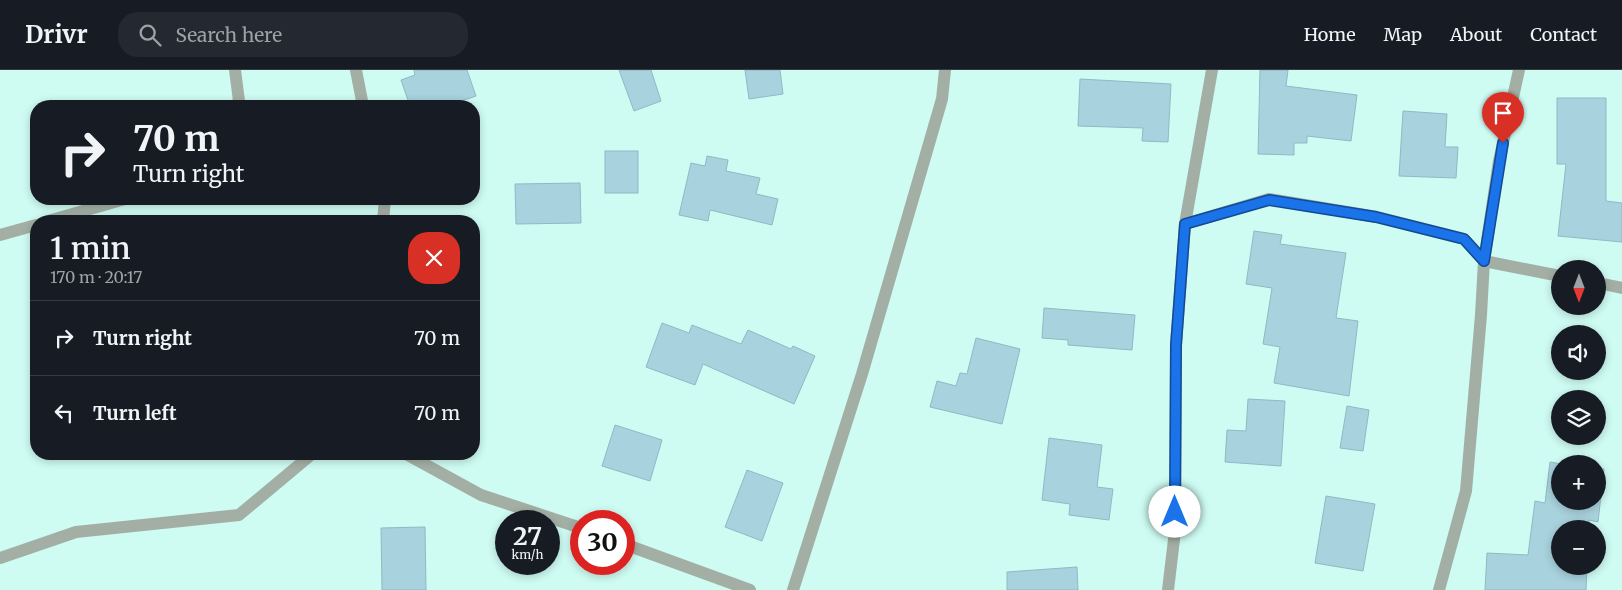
<!DOCTYPE html>
<meta charset="utf-8">
<style>
:root{--surface:#171b24;--page:#242831;--text:#f1f3f6;--muted:#9ea1a6;--line:#363941}
body{margin:0;font-family:Merriweather,serif;background:var(--page);color:var(--text);height:100vh;display:flex;flex-direction:column;font-size:19px;white-space:nowrap}
*{box-sizing:border-box;margin:0}
p{font-size:16px;color:var(--muted)}
.icon{flex:none;width:28px;height:28px;fill:none;stroke:currentColor;stroke-width:2;stroke-linecap:round;stroke-linejoin:round}
.map{position:relative;flex:1;overflow:hidden}
.details{position:absolute;left:30px;top:145px;width:450px;height:245px;display:flex;flex-direction:column;background:var(--surface);border-radius:20px;box-shadow:0 2px 8px #0003}
.details>*{flex:none}
.hud{position:absolute;left:30px;top:30px;width:450px;height:105px;border-radius:20px;box-shadow:0 2px 8px #0003;background:#171b24;color:var(--text);overflow:hidden}
.needle{width:32px;rotate:180deg}
.buttons{position:absolute;left:1551px;top:190px;display:grid;gap:10px}
.buttons a{display:grid;place-items:center;width:55px;height:55px;border-radius:50%;background:var(--surface);box-shadow:0 2px 8px #0003;font-size:25px}
.speed{position:absolute;left:495px;top:440px;display:flex;gap:10px;font-size:25px;font-weight:700;text-align:center}
.speed>*{display:grid;place-content:center;width:65px;height:65px;border-radius:50%;background:var(--surface);box-shadow:0 2px 8px #0003;line-height:1}
.speed small{font-size:12px;font-weight:400}
.speed .limit{border:8px solid #d22;background:#fff;color:#111}
.pin{position:absolute;display:grid;place-items:center;width:42px;height:42px;color:#fff;margin:-51px -21px;border-radius:50% 50% 50% 0;rotate:-45deg;box-shadow:0 0 5px #0007}
.pin .icon{rotate:45deg}
.me{position:absolute;width:55px;margin:-28px;rotate:0deg;stroke-linejoin:round;filter:drop-shadow(0 0 4px #0008)}
.turn{display:flex;align-items:center;gap:18px;height:105px;padding:0 20px;font-size:22px}
.turn .icon{width:65px;height:65px;stroke-width:2.5}
.turn b{display:block;font-size:35px;line-height:42px}
.round{display:grid;place-items:center;flex:none;width:52px;height:52px;border-radius:20px;background:var(--page)}
.headline{display:flex;align-items:center;justify-content:space-between;height:85px;padding:0 20px}
h1{font-size:30px;font-weight:600;line-height:38px}
ul{padding:0;list-style:none}
li{display:flex;align-items:center;gap:15px;height:75px;padding:0 20px;border-top:1px solid var(--line)}
li div{flex:1}
li b{display:block;font-size:19px}
li em{font-style:normal}
header{display:flex;align-items:center;gap:30px;box-sizing:border-box;height:70px;padding:0 25px;background:var(--surface);border-bottom:1px solid var(--line)}
header strong{font-size:24px}
nav{display:flex;gap:28px;margin-inline-start:auto;font-size:18px}
.search{width:350px;height:45px;background:var(--page);display:flex;align-items:center;gap:12px;box-sizing:border-box;padding:0 18px;border-radius:20px;color:var(--muted);font-size:19px}
.map>svg:first-child{display:block}
.building{fill:#a8d2dd;stroke:#8fb9c4}
.lines{fill:none;stroke-linecap:round;stroke-linejoin:round}
.street{stroke:#a3afa4;stroke-width:12}
.route-casing{stroke:#114b97;stroke-width:12}
.route{stroke:#1a73e8;stroke-width:9}
</style>
<header>
<strong>Drivr</strong>
<div class="search"><svg class="icon" aria-label="search" viewBox="0 0 24 24"><circle cx="10" cy="10" r="6"/><path d="M15 15l6 6"/></svg>Search here</div>
<nav><a>Home</a><a>Map</a><a>About</a><a>Contact</a></nav>
</header>
<div class="map">
<svg width="1622" height="520" viewBox="0 0 1622 520">
<rect width="100%" height="100%" fill="#cefbf2"/>
<g class="building">
<path d="M 414,0 L 467,0 L 476,26 L 447,36 L 410,36 L 401,10 L 415,5 Z"/>
<path d="M 619,0 L 651,0 L 661,31 L 634,41 Z"/>
<path d="M 745,0 L 780,0 L 783,24 L 749,29 Z"/>
<path d="M 1260,0 L 1288,0 L 1286,16 L 1357,25 L 1351,71 L 1307,66 L 1307,73 L 1294,73 L 1294,85 L 1258,84 Z"/>
<path d="M 1080,9 L 1171,14 L 1168,72 L 1142,71 L 1143,58 L 1078,56 Z"/>
<path d="M 1557,28 L 1606,28 L 1606,131 L 1622,133 L 1622,172 L 1558,166 L 1566,94 L 1557,94 Z"/>
<path d="M 1403,41 L 1447,44 L 1445,77 L 1458,77 L 1456,108 L 1399,106 Z"/>
<rect x="605" y="81" width="33" height="42"/>
<path d="M 707,86 L 728,90 L 726,101 L 760,108 L 756,124 L 778,129 L 772,155 L 710,140 L 708,151 L 679,145 L 691,93 L 705,96 Z"/>
<path d="M 580,113 L 581,153 L 516,154 L 515,114 Z"/>
<path d="M 1254,161 L 1282,165 L 1280,174 L 1346,183 L 1336,248 L 1358,251 L 1349,326 L 1274,313 L 1280,277 L 1263,274 L 1272,218 L 1246,214 Z"/>
<path d="M 1044,238 L 1135,245 L 1132,280 L 1068,275 L 1068,270 L 1042,268 Z"/>
<path d="M 662,253 L 689,263 L 692,255 L 741,274 L 748,260 L 791,279 L 793,276 L 815,286 L 794,334 L 703,294 L 695,315 L 646,297 Z"/>
<path d="M 976,268 L 1020,279 L 1002,354 L 930,337 L 937,311 L 956,316 L 960,303 L 967,304 Z"/>
<path d="M 1248,329 L 1285,331 L 1281,396 L 1225,392 L 1227,360 L 1246,361 Z"/>
<path d="M 1347,336 L 1369,340 L 1363,381 L 1340,378 Z"/>
<path d="M 615,355 L 662,370 L 650,411 L 602,396 Z"/>
<path d="M 1049,368 L 1102,375 L 1097,417 L 1113,419 L 1109,450 L 1069,445 L 1070,434 L 1042,430 Z"/>
<path d="M 1550,392 L 1561,394 L 1560,431 L 1598,431 L 1598,398 L 1604,399 L 1598,452 L 1589,450 L 1589,459 L 1560,459 L 1560,496 L 1587,496 L 1586,520 L 1485,520 L 1487,483 L 1528,485 L 1535,431 L 1545,433 Z"/>
<path d="M 747,400 L 783,413 L 762,471 L 725,457 Z"/>
<path d="M 1326,426 L 1375,434 L 1363,501 L 1315,493 Z"/>
<path d="M 425,457 L 426,520 L 382,520 L 381,458 Z"/>
<path d="M 1077,497 L 1078,520 L 1007,520 L 1007,502 Z"/>
</g>
<g class="lines">
<g class="street">
<path d="M 356,0 L 363,36"/>
<path d="M 235,36 L 239,31 L 235,0"/>
<path d="M 48,151 L 125,129"/>
<path d="M 383,151 L 385,129"/>
<path d="M 1185,154 L 1269,129 L 1377,147 L 1464,169 L 1484,191 L 1560,206"/>
<path d="M 0,165 L 36,155"/>
<path d="M 1598,213 L 1622,218"/>
<path d="M 406,384 L 481,425 L 581,458"/>
<path d="M 624,474 L 750,520"/>
<path d="M 0,488 L 76,462 L 239,445 L 312,384"/>
<path d="M 793,520 L 862,304 L 942,29 L 945,0"/>
<path d="M 1168,520 L 1175,461 L 1176,275 L 1185,154 L 1212,0"/>
<path d="M 1439,520 L 1466,421 L 1481,245 L 1484,191 L 1499,91 L 1519,0"/>
</g>
</g>
<g class="lines">
<defs>
<path id="route" d="M 1175,442 L 1176,275 L 1185,154 L 1269,130 L 1376,147 L 1464,169 L 1484,191 L 1503,73"/>
</defs>
<use href="#route" class="route-casing"/>
<use href="#route" class="route"/>
</g>
</svg>
<div class="buttons">
<a><svg class="needle" viewBox="-14 -14 28 28"><path d="M0-13l5 13h-10z" fill="#e53935"/><path d="M0 13l5-13h-10z" fill="#9ea1a6"/></svg></a>
<a><svg class="icon" aria-label="sound" viewBox="0 0 24 24"><path d="M4 9h4l5-4v14l-5-4H4zM17 9q2 3 0 6"/></svg></a>
<a><svg class="icon" aria-label="layers" viewBox="0 0 24 24"><path d="M12 4l9 5-9 5-9-5zM3 14l9 5 9-5"/></svg></a>
<a>+</a>
<a>−</a>
</div>
<div class="speed"><div>27<small>km/h</small></div><div class="limit">30</div></div>
<div class="pin" style="left:1503px;top:73px;background:#d93025"><svg class="icon" aria-label="arrive" viewBox="0 0 24 24"><path d="M6 21V4h12l-3 4 3 4H6"/></svg></div>
<svg class="me" style="left:1175px;top:442px" viewBox="-20 -20 40 40"><circle r="19" fill="#fff"/><path d="M0-13L10 11 0 6-10 11z" fill="#1a73e8"/></svg>
<div class="hud">
<div class="turn"><svg class="icon" aria-label="right" viewBox="0 0 24 24"><path d="M7 20v-9h11M14 6l5 5-5 5"/></svg><div><b>70 m</b>Turn right</div></div>
</div>
<section class="details">
<div class="headline"><div><h1>1 min</h1><p>170 m · 20:17</p></div><a class="round" style="background:#d93025;color:#fff"><svg class="icon" aria-label="close" viewBox="0 0 24 24"><path d="M6 6l12 12M18 6L6 18"/></svg></a></div>
<ul>
<li><svg class="icon" aria-label="right" viewBox="0 0 24 24"><path d="M7 20v-9h11M14 6l5 5-5 5"/></svg><div><b>Turn right</b></div><em>70 m</em></li>
<li><svg class="icon" aria-label="left" viewBox="0 0 24 24"><path d="M17 20v-9H6M10 6l-5 5 5 5"/></svg><div><b>Turn left</b></div><em>70 m</em></li>
</ul>
</section>
</div>
